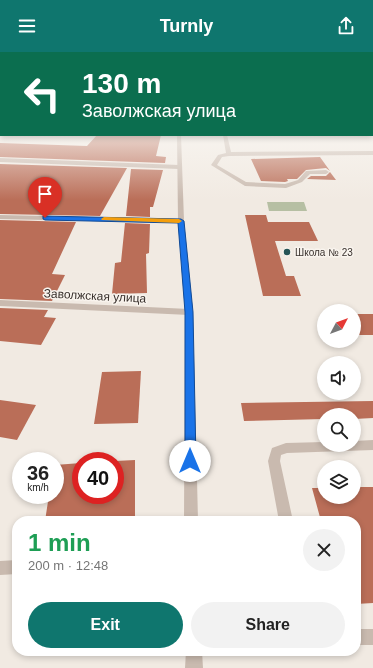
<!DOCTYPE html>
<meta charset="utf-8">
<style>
:root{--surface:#fff;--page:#f2f2f2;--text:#222;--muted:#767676;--accent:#0f766e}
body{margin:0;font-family:Arial,sans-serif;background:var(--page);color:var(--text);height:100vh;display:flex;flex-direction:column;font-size:15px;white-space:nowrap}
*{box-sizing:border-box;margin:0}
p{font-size:13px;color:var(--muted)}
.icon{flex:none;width:22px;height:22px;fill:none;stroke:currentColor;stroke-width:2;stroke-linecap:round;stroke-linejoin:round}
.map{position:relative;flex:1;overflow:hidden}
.details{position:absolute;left:12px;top:464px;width:349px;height:140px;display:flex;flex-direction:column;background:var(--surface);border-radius:16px;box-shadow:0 2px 6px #0003}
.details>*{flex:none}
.banner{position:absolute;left:0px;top:0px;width:373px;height:84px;box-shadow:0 2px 6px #0003;background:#0b6e4f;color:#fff;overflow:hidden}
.needle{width:26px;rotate:49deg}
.tools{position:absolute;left:317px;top:252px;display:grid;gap:8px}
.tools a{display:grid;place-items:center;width:44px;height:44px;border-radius:50%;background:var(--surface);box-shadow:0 2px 6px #0003;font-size:20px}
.speed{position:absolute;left:12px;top:400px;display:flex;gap:8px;font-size:20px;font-weight:700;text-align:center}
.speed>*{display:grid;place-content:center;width:52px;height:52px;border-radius:50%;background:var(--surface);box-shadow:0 2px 6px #0003;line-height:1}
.speed small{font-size:10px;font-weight:400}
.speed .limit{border:6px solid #d22;background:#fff;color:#111}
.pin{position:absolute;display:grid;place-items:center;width:34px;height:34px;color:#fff;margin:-41px -17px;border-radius:50% 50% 50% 0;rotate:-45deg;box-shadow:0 0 4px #0007}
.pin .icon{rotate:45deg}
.me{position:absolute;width:44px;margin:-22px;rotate:0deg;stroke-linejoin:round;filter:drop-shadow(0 0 3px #0008)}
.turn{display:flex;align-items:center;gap:14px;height:84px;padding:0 16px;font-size:18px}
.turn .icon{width:52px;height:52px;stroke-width:2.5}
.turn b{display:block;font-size:28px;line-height:34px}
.round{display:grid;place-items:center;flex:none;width:42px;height:42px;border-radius:21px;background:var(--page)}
.head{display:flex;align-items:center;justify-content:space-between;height:68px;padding:0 16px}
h1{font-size:24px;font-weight:800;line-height:30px;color:#1e9e55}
.action{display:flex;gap:8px;margin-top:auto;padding:8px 16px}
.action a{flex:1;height:46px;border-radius:24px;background:var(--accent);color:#fff;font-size:16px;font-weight:800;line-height:46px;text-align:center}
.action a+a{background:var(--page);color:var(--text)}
header{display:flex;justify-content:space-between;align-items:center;height:52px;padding:0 16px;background:var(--accent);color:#fff;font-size:18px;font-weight:800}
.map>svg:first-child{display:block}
.green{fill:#b6bfa3}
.building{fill:#ba6e58}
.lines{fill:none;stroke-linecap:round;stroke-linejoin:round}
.service{fill:#c9baaf;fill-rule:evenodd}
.minor{fill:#c9baaf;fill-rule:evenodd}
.tertiary{fill:#c9baaf;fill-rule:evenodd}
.route{fill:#1a73e8;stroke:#114b97}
.slow{fill:#f59e0b}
.poi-dot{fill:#255456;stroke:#f9f4ee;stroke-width:1.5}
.labels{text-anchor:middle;stroke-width:3;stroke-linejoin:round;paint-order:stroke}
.far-poi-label{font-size:10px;fill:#38302c;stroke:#f9f4ee;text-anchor:start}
.street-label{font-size:12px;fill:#38302c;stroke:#f9f4ee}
</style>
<header><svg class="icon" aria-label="menu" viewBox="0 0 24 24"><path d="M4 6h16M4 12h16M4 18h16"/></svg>Turnly<svg class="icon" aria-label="share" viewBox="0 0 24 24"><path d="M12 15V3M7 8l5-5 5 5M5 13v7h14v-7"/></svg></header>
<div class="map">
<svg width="373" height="616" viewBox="0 0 373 616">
<rect width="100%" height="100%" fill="#f1eae2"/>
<path class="green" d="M 267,150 L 304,150 L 307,159 L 269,159 Z"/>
<g class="building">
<path d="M 97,83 L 161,83 L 156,104 L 166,105 L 165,111 L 0,105 L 0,91 L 87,94 Z"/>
<path d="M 320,105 L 330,119 L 326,116 L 306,118 L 297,127 L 287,127 L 288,129 L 285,130 L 261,129 L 251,107 Z"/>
<path d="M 0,112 L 127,116 L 100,164 L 0,162 Z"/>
<path d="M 131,117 L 163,118 L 153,155 L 150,155 L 150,165 L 126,164 Z"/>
<path d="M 330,120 L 336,128 L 307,127 L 311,124 L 326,124 Z"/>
<path d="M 245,163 L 266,163 L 268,170 L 309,170 L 318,189 L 275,189 L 286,224 L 294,224 L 301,244 L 263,244 Z"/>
<path d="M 0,168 L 76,170 L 52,222 L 65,223 L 52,249 L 0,247 Z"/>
<path d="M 125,171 L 150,172 L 149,201 L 146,202 L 147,241 L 112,242 L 115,211 L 121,210 Z"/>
<path d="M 0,256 L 48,258 L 44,265 L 56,266 L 41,293 L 0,289 Z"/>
<rect x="354" y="262" width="19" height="21"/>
<path d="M 141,319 L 138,371 L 94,372 L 102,320 Z"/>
<path d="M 0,348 L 36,353 L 17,388 L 0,385 Z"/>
<path d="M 373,349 L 373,366 L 354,367 L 354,363 L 324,363 L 324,367 L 244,369 L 241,351 Z"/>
<path d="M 135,408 L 135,466 L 86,469 L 45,469 L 49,443 L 55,443 L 55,413 L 81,411 L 81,443 L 115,443 L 115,409 Z"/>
<path d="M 354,435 L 373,435 L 373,551 L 356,552 L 356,469 L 321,469 L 312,436 L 324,436 L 324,445 L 354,445 Z"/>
</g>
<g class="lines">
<g class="service">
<path d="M 372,81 L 373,81 L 373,83 L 370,83 L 372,83 Z"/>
<path d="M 223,83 L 227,83 L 231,100 L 373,99 L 373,103 L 229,104 L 222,105 L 217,113 L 246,130 L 285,132 L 298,128 L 306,119 L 326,118 L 329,120 L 326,122 L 310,122 L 302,130 L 286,136 L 245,134 L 211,113 L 218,103 L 226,101 Z"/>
<path d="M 373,388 L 373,398 L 287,401 L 281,403 L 280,409 L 293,469 L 279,469 L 268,409 L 272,396 L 286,391 L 324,390 L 324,393 L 354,393 L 354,389 Z"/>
<rect x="356" y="577" width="17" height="16"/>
</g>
<g class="minor">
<rect x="0" y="70" width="1" height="2"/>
<path d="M 0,106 L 179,113 L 182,115 L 179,117 L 0,110 Z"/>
<path d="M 0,163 L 181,167 L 184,169 L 181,171 L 0,167 Z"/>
<path d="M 0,248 L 189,257 L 193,260 L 189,263 L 0,254 Z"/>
<path d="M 17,508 L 17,522 L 0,523 L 0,509 Z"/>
</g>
<g class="tertiary">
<path d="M 177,83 L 181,83 L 184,169 L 193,260 L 198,469 L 184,469 L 185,260 L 178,169 Z"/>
<path d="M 186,599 L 202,599 L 203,616 L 185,616 Z"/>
</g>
</g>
<linearGradient id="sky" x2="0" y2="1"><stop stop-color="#80b0d0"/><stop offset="0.42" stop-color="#f9f6f2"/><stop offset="1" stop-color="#f9f6f2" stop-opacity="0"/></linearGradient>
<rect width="373" height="148" fill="url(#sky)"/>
<path class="route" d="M 43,164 L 181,167 L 184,169 L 193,260 L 196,409 L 194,413 L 190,414 L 187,413 L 185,409 L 185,260 L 178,171 L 45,168 L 43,167 Z"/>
<path class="slow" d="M 104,165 L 179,167 L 182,169 L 179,171 L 102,168 L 101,167 Z"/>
<circle class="poi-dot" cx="287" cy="200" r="4"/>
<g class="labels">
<g class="far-poi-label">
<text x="295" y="204">Школа № 23</text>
</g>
<g class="street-label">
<text transform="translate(95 244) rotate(3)" y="4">Заволжская улица</text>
</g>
</g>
</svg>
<div class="tools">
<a><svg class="needle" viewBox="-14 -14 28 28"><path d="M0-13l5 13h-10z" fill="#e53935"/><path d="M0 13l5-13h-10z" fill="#767676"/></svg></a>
<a><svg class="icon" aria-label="sound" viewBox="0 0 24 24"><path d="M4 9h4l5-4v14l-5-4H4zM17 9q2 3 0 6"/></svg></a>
<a><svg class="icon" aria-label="search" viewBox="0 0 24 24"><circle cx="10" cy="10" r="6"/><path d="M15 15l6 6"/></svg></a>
<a><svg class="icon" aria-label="layers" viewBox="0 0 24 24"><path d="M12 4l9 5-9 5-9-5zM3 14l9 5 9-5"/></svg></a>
</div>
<div class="speed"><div>36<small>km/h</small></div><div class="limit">40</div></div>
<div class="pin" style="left:45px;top:166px;background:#d93025"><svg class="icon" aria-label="arrive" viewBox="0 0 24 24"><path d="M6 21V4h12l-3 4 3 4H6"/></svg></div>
<svg class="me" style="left:190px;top:409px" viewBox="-20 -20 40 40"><circle r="19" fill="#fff"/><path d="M0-13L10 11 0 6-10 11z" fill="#1a73e8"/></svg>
<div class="banner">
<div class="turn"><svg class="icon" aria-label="left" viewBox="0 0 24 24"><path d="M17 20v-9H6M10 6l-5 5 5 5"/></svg><div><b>130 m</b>Заволжская улица</div></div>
</div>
<section class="details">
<div class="head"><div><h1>1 min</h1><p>200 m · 12:48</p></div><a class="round"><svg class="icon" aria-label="close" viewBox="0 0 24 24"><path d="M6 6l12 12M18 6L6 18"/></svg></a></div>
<div class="action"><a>Exit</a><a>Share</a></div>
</section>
</div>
